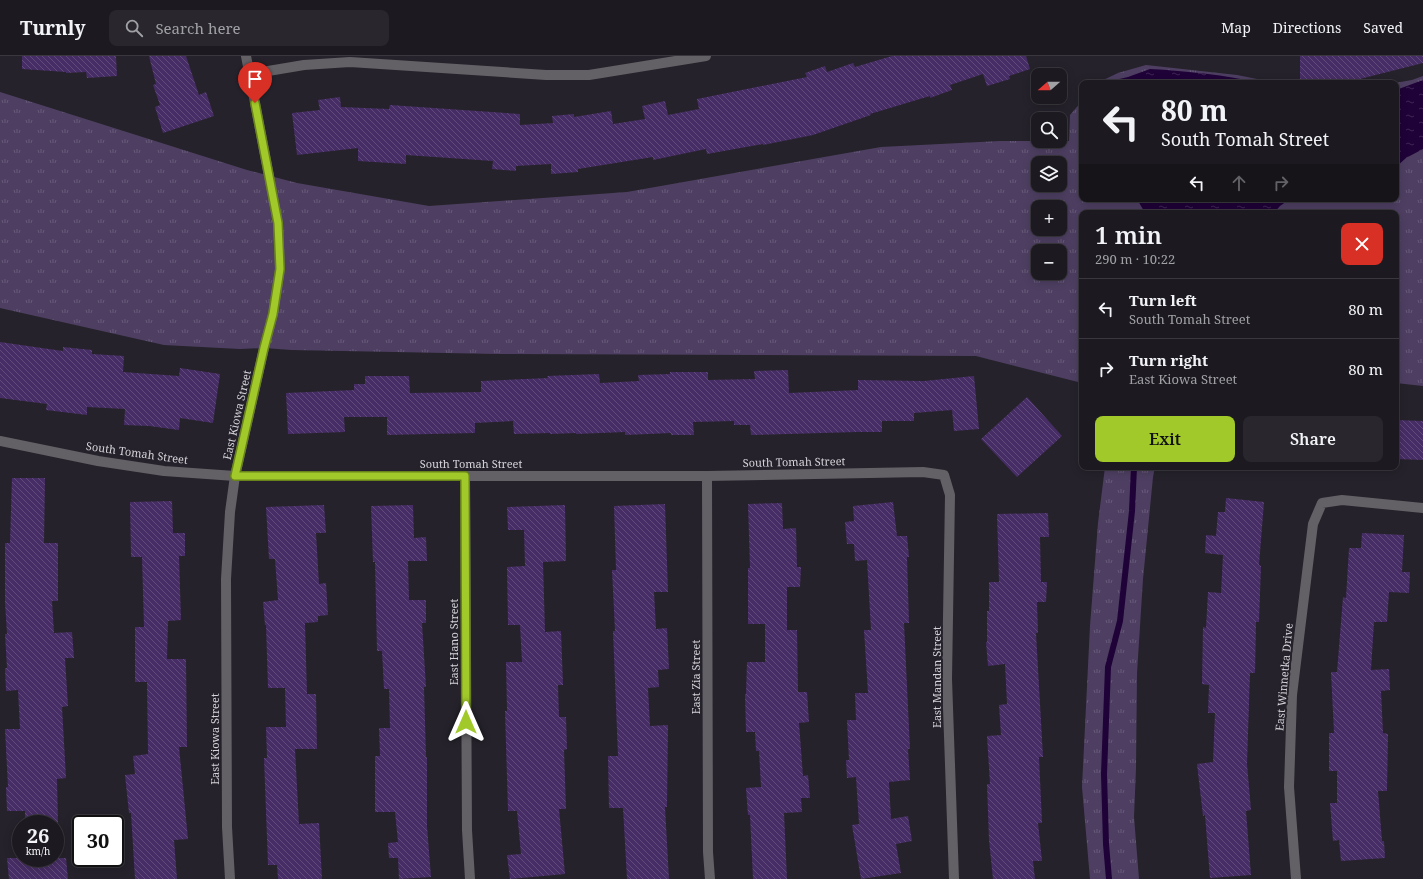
<!DOCTYPE html>
<meta charset="utf-8">
<style>
:root{--surface:#1c1a20;--page:#29272d;--text:#f1f3f6;--muted:#a0a1a5;--line:#3a383e;--accent:#a1c92a}
body{margin:0;font-family:"Noto Serif",serif;background:var(--page);color:var(--text);height:100vh;display:flex;flex-direction:column;font-size:15px;white-space:nowrap}
*{box-sizing:border-box;margin:0}
p{font-size:13px;color:var(--muted)}
.icon{flex:none;width:22px;height:22px;fill:none;stroke:currentColor;stroke-width:2;stroke-linecap:round;stroke-linejoin:round}
.map{position:relative;flex:1;overflow:hidden}
.drawer{position:absolute;left:1079px;top:154px;width:320px;height:260px;display:flex;flex-direction:column;background:var(--surface);border-radius:8px;box-shadow:0 2px 10px #0003,0 0 0 1px var(--line)}
.drawer>*{flex:none}
.banner{position:absolute;left:1079px;top:24px;width:320px;height:122px;border-radius:8px;box-shadow:0 2px 10px #0003,0 0 0 1px var(--line);background:#1c1a20;color:var(--text);overflow:hidden}
.needle{width:26px;rotate:250deg}
.controls{position:absolute;left:1031px;top:12px;display:grid;gap:8px}
.controls a{display:grid;place-items:center;width:36px;height:36px;border-radius:8px;background:var(--surface);box-shadow:0 2px 10px #0003,0 0 0 1px var(--line);font-size:20px}
.speed{position:absolute;left:12px;top:759px;display:flex;gap:8px;font-size:20px;font-weight:700;text-align:center}
.speed>*{display:grid;place-content:center;width:52px;height:52px;border-radius:50%;background:var(--surface);box-shadow:0 2px 10px #0003,0 0 0 1px var(--line);line-height:1}
.speed small{font-size:10px;font-weight:400}
.speed .limit{border:2px solid #111;border-radius:6px;background:#fff;color:#111}
.pin{position:absolute;display:grid;place-items:center;width:34px;height:34px;color:#fff;margin:-41px -17px;border-radius:50% 50% 50% 0;rotate:-45deg;box-shadow:0 0 4px #0007}
.pin .icon{rotate:45deg}
.me{position:absolute;width:44px;margin:-22px;rotate:0deg;stroke-linejoin:round;filter:drop-shadow(0 0 3px #0008)}
.turn{display:flex;align-items:center;gap:14px;height:84px;padding:0 16px;font-size:18px}
.turn .icon{width:52px;height:52px;stroke-width:2.5}
.turn b{display:block;font-size:28px;line-height:34px}
.lanes{display:flex;align-items:center;height:38px;padding:0 16px;background:#0003;justify-content:center;gap:20px;direction:ltr}
.lanes .off{opacity:.35}
.round{display:grid;place-items:center;flex:none;width:42px;height:42px;border-radius:8px;background:var(--page)}
.head{display:flex;align-items:center;justify-content:space-between;height:68px;padding:0 16px}
h1{font-size:24px;font-weight:600;line-height:30px}
.primary-button{display:flex;gap:8px;margin-top:auto;padding:8px 16px}
.primary-button a{flex:1;height:46px;border-radius:8px;background:var(--accent);color:#111;font-size:16px;font-weight:600;line-height:46px;text-align:center}
.primary-button a+a{background:var(--page);color:var(--text)}
ul{padding:0;list-style:none}
li{display:flex;align-items:center;gap:12px;height:60px;padding:0 16px;border-top:1px solid var(--line)}
li div{flex:1}
li b{display:block;font-size:15px}
li em{font-style:normal}
header{display:flex;align-items:center;gap:24px;box-sizing:border-box;height:56px;padding:0 20px;background:var(--surface);border-bottom:1px solid var(--line)}
header strong{font-size:19px}
nav{display:flex;gap:22px;margin-inline-start:auto;font-size:14px}
.search{width:280px;height:36px;background:var(--page);display:flex;align-items:center;gap:10px;box-sizing:border-box;padding:0 14px;border-radius:8px;color:var(--muted);font-size:15px}
.map>svg:first-child{display:block}
.grass{fill:url(#grass-tufts);fill-rule:evenodd}
.water{fill:url(#water-ripples)}
.lines{fill:none;stroke-linecap:round;stroke-linejoin:round}
.stream{stroke:#1f0238;stroke-width:6}
.building{fill:url(#building-back-hatch)}
.minor{stroke:#636166;stroke-width:10}
.route-casing{stroke:#69831b;stroke-width:10}
.route{stroke:#a1c92a;stroke-width:7}
.labels{text-anchor:middle;stroke-width:4;stroke-linejoin:round;paint-order:stroke}
.street-label{font-size:11px;fill:#d5d3d9;stroke:#25222b}
</style>
<header>
<strong>Turnly</strong>
<div class="search"><svg class="icon" aria-label="search" viewBox="0 0 24 24"><circle cx="10" cy="10" r="6"/><path d="M15 15l6 6"/></svg>Search here</div>
<nav><a>Map</a><a>Directions</a><a>Saved</a></nav>
</header>
<div class="map">
<svg width="1423" height="823" viewBox="0 0 1423 823">
<defs>
<pattern id="grass-tufts" width="24" height="20" patternUnits="userSpaceOnUse"><rect width="24" height="20" fill="#4e3f62"/><path d="M3 7l-1-3M5 7V3M7 7l1-3M15 17l-1-3M17 17v-4M19 17l1-3" fill="none" stroke="#675a78"/></pattern>
<pattern id="water-ripples" width="26" height="14" patternUnits="userSpaceOnUse"><rect width="26" height="14" fill="#1f0238"/><path d="M2 4q2-2 4 0t4 0M15 11q2-2 4 0t4 0" fill="none" stroke="#3f2654"/></pattern>
<pattern id="building-back-hatch" width="6" height="6" patternUnits="userSpaceOnUse"><rect width="6" height="6" fill="#472d65"/><path d="M-1 5l2 2M0 0l6 6M5-1l2 2" fill="none" stroke="#614b7a"/></pattern>
</defs>
<rect width="100%" height="100%" fill="#25222b"/>
<g class="grass">
<path d="M 1146,9 L 1237,19 L 1277,27 L 1097,27 L 1118,17 Z"/>
<path d="M 1423,20 L 1423,330 L 1396,327 L 1396,157 L 1082,157 L 1082,327 L 976,300 L 498,298 L 292,294 L 264,292 L 240,293 L 164,289 L 0,252 L 0,36 L 247,114 L 297,127 L 429,150 L 627,136 L 881,91 L 1000,85 L 1069,85 L 1070,59 L 1082,45 L 1082,143 L 1396,143 L 1396,27 L 1395,27 L 1412,24 ZM 1038,107 L 1060,107 L 1060,129 L 1038,129 ZM 1038,151 L 1060,151 L 1060,173 L 1038,173 ZM 1038,195 L 1060,195 L 1060,217 L 1038,217 Z"/>
<path d="M 1105,411 L 1155,411 L 1153,421 L 1143,523 L 1137,617 L 1136,712 L 1134,761 L 1139,823 L 1090,823 L 1082,731 L 1090,570 L 1098,467 Z"/>
</g>
<g class="water">
<path d="M 1150,13 C 1187,15 1225,19 1261,27 L 1110,27 L 1115,24 L 1128,21 Z"/>
<path d="M 1423,24 L 1423,93 L 1406,102 L 1396,111 L 1396,34 Z"/>
<path d="M 1137,143 L 1290,143 L 1280,150 L 1274,157 L 1145,157 Z"/>
</g>
<g class="lines">
<path class="stream" d="M 1109,823 L 1106,788 L 1104,718 L 1108,611 L 1120,565 L 1132,455 L 1134,411"/>
</g>
<g class="building">
<path d="M 22,0 L 116,0 L 117,20 L 87,22 L 86,16 L 66,17 L 66,16 L 22,13 Z"/>
<path d="M 149,0 L 186,0 L 199,39 L 206,36 L 214,60 L 163,77 L 155,51 L 160,49 L 153,29 L 156,28 Z"/>
<path d="M 892,0 L 1026,0 L 1030,13 L 1009,20 L 1010,23 L 987,30 L 983,18 L 950,29 L 952,34 L 930,42 L 930,40 L 870,58 L 871,59 L 813,79 L 763,89 L 763,88 L 707,98 L 706,93 L 653,104 L 653,101 L 578,113 L 578,116 L 551,118 L 551,108 L 516,110 L 516,115 L 492,113 L 493,105 L 406,99 L 406,108 L 358,105 L 358,92 L 297,99 L 292,57 L 320,54 L 318,44 L 340,41 L 341,51 L 389,53 L 390,49 L 520,58 L 520,69 L 553,67 L 552,60 L 574,58 L 574,61 L 611,55 L 613,68 L 645,63 L 642,50 L 665,45 L 668,59 L 699,53 L 697,43 L 807,21 L 805,17 L 825,10 L 827,16 L 853,7 L 855,11 Z"/>
<path d="M 1300,0 L 1423,0 L 1423,7 L 1356,24 L 1300,23 Z"/>
<path d="M 0,286 L 63,295 L 63,291 L 92,294 L 92,298 L 124,300 L 123,316 L 179,320 L 180,312 L 220,318 L 213,367 L 180,362 L 179,374 L 149,370 L 124,369 L 125,353 L 87,351 L 87,359 L 46,354 L 47,348 L 0,342 Z"/>
<path d="M 788,314 L 789,337 L 858,334 L 858,324 L 924,325 L 974,320 L 979,373 L 954,375 L 952,354 L 914,357 L 914,365 L 882,365 L 882,376 L 857,376 L 751,379 L 750,369 L 734,369 L 734,365 L 693,366 L 694,379 L 671,379 L 671,377 L 625,379 L 625,376 L 576,378 L 576,377 L 550,378 L 550,377 L 514,378 L 513,365 L 475,367 L 475,377 L 387,379 L 387,361 L 344,361 L 345,376 L 288,378 L 286,337 L 354,334 L 354,328 L 365,328 L 365,320 L 409,320 L 410,337 L 481,336 L 481,325 L 548,322 L 547,320 L 599,318 L 600,327 L 639,325 L 638,319 L 670,318 L 670,316 L 708,316 L 708,324 L 755,323 L 754,315 Z"/>
<path d="M 1027,341 L 1062,380 L 1017,421 L 981,383 Z"/>
<path d="M 1396,364 L 1423,365 L 1423,404 L 1396,403 Z"/>
<path d="M 12,422 L 45,422 L 44,487 L 58,487 L 58,545 L 52,545 L 54,577 L 72,576 L 74,602 L 65,602 L 68,650 L 62,651 L 66,722 L 57,723 L 58,768 L 25,768 L 25,755 L 7,755 L 6,731 L 8,731 L 5,673 L 20,673 L 18,634 L 6,635 L 5,612 L 7,612 L 5,578 L 7,578 L 5,547 L 5,487 L 10,487 Z"/>
<path d="M 1226,442 L 1264,446 L 1259,509 L 1261,510 L 1259,566 L 1256,566 L 1255,617 L 1250,617 L 1247,708 L 1251,754 L 1246,755 L 1251,819 L 1210,822 L 1205,759 L 1203,760 L 1197,708 L 1213,706 L 1215,657 L 1208,657 L 1209,629 L 1202,628 L 1203,571 L 1206,572 L 1208,536 L 1221,537 L 1223,499 L 1205,497 L 1206,479 L 1216,480 L 1218,456 L 1225,456 Z"/>
<path d="M 172,445 L 173,477 L 185,477 L 185,500 L 179,500 L 181,564 L 168,565 L 167,603 L 186,603 L 187,691 L 179,691 L 188,783 L 174,784 L 177,823 L 135,823 L 131,757 L 129,757 L 125,719 L 135,718 L 133,700 L 148,698 L 147,626 L 135,626 L 135,571 L 144,571 L 142,501 L 131,501 L 130,446 Z"/>
<path d="M 893,446 L 897,480 L 907,480 L 909,501 L 907,501 L 909,567 L 904,567 L 910,693 L 908,693 L 910,724 L 889,726 L 891,763 L 908,760 L 912,785 L 896,788 L 901,817 L 861,823 L 852,769 L 859,768 L 856,721 L 847,722 L 846,704 L 849,704 L 847,664 L 856,664 L 855,637 L 868,637 L 864,574 L 871,574 L 867,504 L 855,505 L 854,488 L 847,488 L 845,466 L 854,465 L 853,450 Z"/>
<path d="M 782,447 L 783,473 L 796,472 L 797,511 L 801,511 L 800,531 L 787,531 L 787,574 L 797,574 L 798,636 L 807,636 L 809,666 L 799,667 L 803,720 L 808,719 L 810,742 L 801,742 L 802,756 L 784,757 L 787,823 L 753,823 L 750,759 L 748,759 L 746,732 L 761,731 L 759,695 L 756,695 L 755,676 L 746,676 L 745,638 L 746,638 L 747,606 L 765,606 L 765,568 L 748,568 L 748,512 L 750,512 L 748,448 Z"/>
<path d="M 665,448 L 668,536 L 654,536 L 656,573 L 667,572 L 669,613 L 658,614 L 659,631 L 648,632 L 650,670 L 668,669 L 667,751 L 665,751 L 669,823 L 627,823 L 623,752 L 609,752 L 608,700 L 618,700 L 613,575 L 615,575 L 612,514 L 616,514 L 614,450 Z"/>
<path d="M 324,449 L 326,477 L 316,477 L 319,528 L 326,527 L 328,559 L 318,560 L 318,566 L 305,567 L 307,638 L 316,638 L 317,693 L 295,693 L 299,768 L 319,767 L 322,823 L 278,823 L 277,809 L 268,809 L 264,702 L 267,702 L 266,671 L 286,671 L 285,632 L 268,632 L 266,569 L 265,569 L 263,546 L 278,544 L 275,503 L 269,503 L 266,451 Z"/>
<path d="M 413,449 L 414,482 L 426,481 L 427,505 L 408,505 L 409,544 L 426,544 L 426,567 L 422,567 L 426,631 L 424,631 L 426,701 L 427,701 L 427,770 L 431,821 L 399,823 L 398,802 L 389,802 L 388,787 L 398,786 L 395,756 L 375,756 L 375,700 L 380,700 L 379,672 L 390,672 L 389,633 L 384,633 L 382,595 L 377,595 L 375,506 L 373,506 L 371,450 Z"/>
<path d="M 565,449 L 566,505 L 543,506 L 545,576 L 561,575 L 563,629 L 558,629 L 559,661 L 566,661 L 567,693 L 564,694 L 566,753 L 559,753 L 565,818 L 510,823 L 507,799 L 521,798 L 517,755 L 508,755 L 505,655 L 507,655 L 506,606 L 522,606 L 520,569 L 508,569 L 507,511 L 525,510 L 524,474 L 508,474 L 507,451 Z"/>
<path d="M 1048,457 L 1049,481 L 1040,481 L 1041,526 L 1047,526 L 1046,546 L 1037,546 L 1038,577 L 1036,577 L 1043,701 L 1039,701 L 1042,767 L 1038,767 L 1042,805 L 1033,805 L 1035,823 L 993,823 L 989,784 L 987,728 L 990,728 L 987,680 L 1001,679 L 999,649 L 1007,648 L 1005,608 L 988,610 L 986,586 L 987,586 L 987,555 L 989,555 L 989,526 L 999,526 L 997,458 Z"/>
<path d="M 1362,477 L 1404,479 L 1402,516 L 1410,516 L 1409,537 L 1389,536 L 1387,566 L 1374,566 L 1371,614 L 1389,613 L 1390,634 L 1381,635 L 1383,677 L 1388,678 L 1387,735 L 1378,735 L 1382,785 L 1384,785 L 1385,802 L 1341,805 L 1339,784 L 1333,785 L 1330,747 L 1337,747 L 1337,715 L 1329,715 L 1329,677 L 1334,677 L 1331,616 L 1337,616 L 1343,541 L 1346,542 L 1349,492 L 1361,492 Z"/>
<path d="M 7,802 L 66,802 L 68,823 L 9,823 Z"/>
</g>
<g class="lines">
<g class="minor">
<path d="M 250,18 L 304,9 L 350,6 L 546,19 L 589,19 L 706,0"/>
<path d="M 0,385 L 98,405 L 164,415 L 235,420 L 707,420 L 923,416 L 944,419 L 950,439 L 947,623 L 954,823"/>
<path d="M 465,420 L 467,774 L 470,823"/>
<path d="M 707,420 L 708,796 L 710,823"/>
<path d="M 230,823 L 227,771 L 226,523 L 230,456 L 235,420 L 264,292 L 273,258 L 280,213 L 278,167 L 246,0"/>
<path d="M 1296,823 L 1289,731 L 1292,639 L 1313,468 L 1322,447 L 1342,444 L 1423,452"/>
</g>
</g>
<g class="lines">
<defs>
<path id="route" d="M 255,47 L 278,167 L 280,213 L 273,258 L 264,292 L 235,420 L 465,420 L 466,666"/>
</defs>
<use href="#route" class="route-casing"/>
<use href="#route" class="route"/>
</g>
<g class="labels">
<g class="street-label">
<text transform="translate(237 359) rotate(-77)" y="4">East Kiowa Street</text>
<text transform="translate(137 397) rotate(8)" y="4">South Tomah Street</text>
<text transform="translate(794 406) rotate(-1)" y="4">South Tomah Street</text>
<text x="471" y="412">South Tomah Street</text>
<text transform="translate(454 586) rotate(-90)" y="4">East Hano Street</text>
<text transform="translate(696 621) rotate(-90)" y="4">East Zia Street</text>
<text transform="translate(937 621) rotate(-90)" y="4">East Mandan Street</text>
<text transform="translate(1284 621) rotate(-85)" y="4">East Winnetka Drive</text>
<text transform="translate(215 683) rotate(-90)" y="4">East Kiowa Street</text>
</g>
</g>
</svg>
<div class="controls">
<a><svg class="needle" viewBox="-14 -14 28 28"><path d="M0-13l5 13h-10z" fill="#e53935"/><path d="M0 13l5-13h-10z" fill="#a0a1a5"/></svg></a>
<a><svg class="icon" aria-label="search" viewBox="0 0 24 24"><circle cx="10" cy="10" r="6"/><path d="M15 15l6 6"/></svg></a>
<a><svg class="icon" aria-label="layers" viewBox="0 0 24 24"><path d="M12 4l9 5-9 5-9-5zM3 14l9 5 9-5"/></svg></a>
<a>+</a>
<a>−</a>
</div>
<div class="speed"><div>26<small>km/h</small></div><div class="limit">30</div></div>
<div class="pin" style="left:255px;top:47px;background:#d93025"><svg class="icon" aria-label="arrive" viewBox="0 0 24 24"><path d="M6 21V4h12l-3 4 3 4H6"/></svg></div>
<svg class="me" style="left:466px;top:666px" viewBox="-20 -20 40 40"><path d="M0-17L14 15 0 8-14 15z" fill="#a1c92a" stroke="#fff" stroke-width="4"/></svg>
<div class="banner">
<div class="turn"><svg class="icon" aria-label="left" viewBox="0 0 24 24"><path d="M17 20v-9H6M10 6l-5 5 5 5"/></svg><div><b>80 m</b>South Tomah Street</div></div>
<div class="lanes"><svg class="icon" aria-label="left" viewBox="0 0 24 24"><path d="M17 20v-9H6M10 6l-5 5 5 5"/></svg><svg class="icon off" aria-label="ahead" viewBox="0 0 24 24"><path d="M12 20V5M6 11l6-6 6 6"/></svg><svg class="icon off" aria-label="right" viewBox="0 0 24 24"><path d="M7 20v-9h11M14 6l5 5-5 5"/></svg></div>
</div>
<section class="drawer">
<div class="head"><div><h1>1 min</h1><p>290 m · 10:22</p></div><a class="round" style="background:#d93025;color:#fff"><svg class="icon" aria-label="close" viewBox="0 0 24 24"><path d="M6 6l12 12M18 6L6 18"/></svg></a></div>
<ul>
<li><svg class="icon" aria-label="left" viewBox="0 0 24 24"><path d="M17 20v-9H6M10 6l-5 5 5 5"/></svg><div><b>Turn left</b><p>South Tomah Street</p></div><em>80 m</em></li>
<li><svg class="icon" aria-label="right" viewBox="0 0 24 24"><path d="M7 20v-9h11M14 6l5 5-5 5"/></svg><div><b>Turn right</b><p>East Kiowa Street</p></div><em>80 m</em></li>
</ul>
<div class="primary-button"><a>Exit</a><a>Share</a></div>
</section>
</div>
